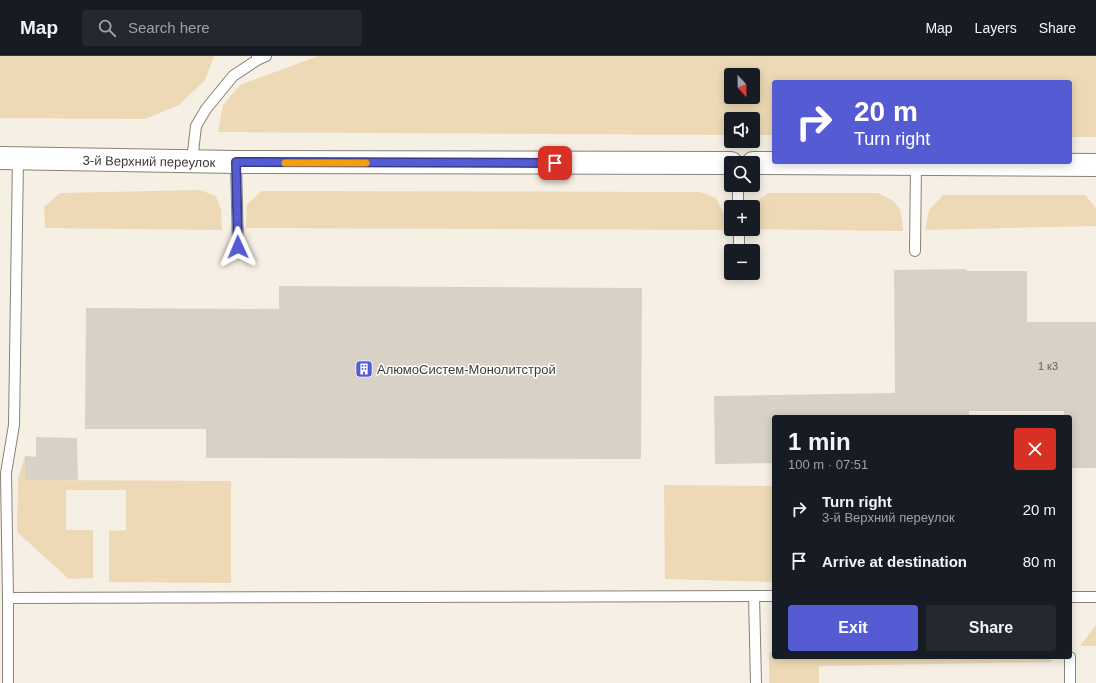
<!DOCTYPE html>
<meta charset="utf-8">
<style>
:root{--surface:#171b24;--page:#242831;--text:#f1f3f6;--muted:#9ea1a6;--line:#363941;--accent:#555bd2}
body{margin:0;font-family:Arial,sans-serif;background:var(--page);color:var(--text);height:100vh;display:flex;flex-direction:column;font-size:15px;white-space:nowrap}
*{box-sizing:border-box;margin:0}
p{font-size:13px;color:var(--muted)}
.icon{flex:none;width:22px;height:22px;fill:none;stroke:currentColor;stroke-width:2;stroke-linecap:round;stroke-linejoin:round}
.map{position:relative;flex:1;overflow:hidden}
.side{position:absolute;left:772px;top:359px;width:300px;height:244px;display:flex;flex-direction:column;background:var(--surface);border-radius:4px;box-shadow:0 2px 10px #0003}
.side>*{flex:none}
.top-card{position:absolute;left:772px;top:24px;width:300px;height:84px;border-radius:4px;box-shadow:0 2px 10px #0003;background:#555bd2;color:#fff;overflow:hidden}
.needle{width:26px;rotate:158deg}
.fabs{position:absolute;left:724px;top:12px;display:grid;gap:8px}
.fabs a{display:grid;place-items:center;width:36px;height:36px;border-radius:4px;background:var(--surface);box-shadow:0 2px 10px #0003;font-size:20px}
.pin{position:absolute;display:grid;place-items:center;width:34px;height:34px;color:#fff;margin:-17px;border-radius:8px;box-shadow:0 2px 6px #0006}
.me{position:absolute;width:44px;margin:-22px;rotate:359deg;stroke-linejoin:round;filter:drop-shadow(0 0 3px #0008)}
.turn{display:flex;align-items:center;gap:14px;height:84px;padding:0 16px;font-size:18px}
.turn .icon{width:52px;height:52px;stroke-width:2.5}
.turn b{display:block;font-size:28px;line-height:34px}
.round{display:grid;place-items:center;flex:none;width:42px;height:42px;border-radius:4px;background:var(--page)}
.overview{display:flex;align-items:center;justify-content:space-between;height:68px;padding:0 16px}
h1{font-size:24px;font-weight:800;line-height:30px}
.primary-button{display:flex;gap:8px;margin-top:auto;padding:8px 16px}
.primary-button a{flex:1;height:46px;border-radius:4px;background:var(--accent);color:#fff;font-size:16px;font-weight:800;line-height:46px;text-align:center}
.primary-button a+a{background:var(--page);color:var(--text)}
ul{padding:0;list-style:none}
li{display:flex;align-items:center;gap:12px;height:52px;padding:0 16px}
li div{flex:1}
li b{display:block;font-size:15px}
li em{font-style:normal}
header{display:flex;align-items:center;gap:24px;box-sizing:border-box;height:56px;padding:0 20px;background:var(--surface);border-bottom:1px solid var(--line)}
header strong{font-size:19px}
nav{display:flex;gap:22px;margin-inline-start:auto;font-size:14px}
.search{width:280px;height:36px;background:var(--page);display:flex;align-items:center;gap:10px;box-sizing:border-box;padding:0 14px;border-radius:4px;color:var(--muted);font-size:15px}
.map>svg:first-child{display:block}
.green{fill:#edd9b5;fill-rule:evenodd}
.building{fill:#d7d1c6}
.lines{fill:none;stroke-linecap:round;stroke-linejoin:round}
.service-casing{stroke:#888379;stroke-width:12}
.tertiary-casing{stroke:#888379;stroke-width:24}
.service{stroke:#fff;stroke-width:10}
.tertiary{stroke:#fff;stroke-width:22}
.route-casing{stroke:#373b88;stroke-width:10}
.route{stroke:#555bd2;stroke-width:7}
.slow{stroke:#f59e0b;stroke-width:7}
.labels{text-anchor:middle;stroke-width:3;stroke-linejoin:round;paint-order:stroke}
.number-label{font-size:11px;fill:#64605b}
.street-label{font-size:13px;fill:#3d3b37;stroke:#fff}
.poi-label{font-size:13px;fill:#3d3b37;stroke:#fff;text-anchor:start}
</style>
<header>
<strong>Map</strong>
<div class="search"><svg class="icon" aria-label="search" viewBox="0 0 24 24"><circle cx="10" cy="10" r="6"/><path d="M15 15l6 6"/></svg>Search here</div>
<nav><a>Map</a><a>Layers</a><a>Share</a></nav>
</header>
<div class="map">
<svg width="1096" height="627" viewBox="0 0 1096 627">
<rect width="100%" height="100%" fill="#f5efe4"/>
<g class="green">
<path d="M 0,0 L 214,0 L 205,24 L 179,49 L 145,63 L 0,62 Z"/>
<path d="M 318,0 L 1096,0 L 1096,81 L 1070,81 L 1070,26 L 774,26 L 774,79 L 753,79 L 753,63 L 731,63 L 731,79 L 218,76 L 223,49 L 240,29 ZM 731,19 L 753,19 L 753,41 L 731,41 Z"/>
<path d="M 200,134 L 216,140 L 221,154 L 222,174 L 45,172 L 44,151 L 60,137 Z"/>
<path d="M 262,135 L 700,136 L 716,142 L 724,158 L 724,174 L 246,172 L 247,148 Z"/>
<path d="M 768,137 L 878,137 C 899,146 902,152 903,175 L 749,173 L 753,173 L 753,151 L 752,151 L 753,148 Z"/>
<path d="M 943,139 L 1085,139 L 1096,152 L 1096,170 L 925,174 L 929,154 Z"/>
<path d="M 25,400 L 25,424 L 231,425 L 231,527 L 109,526 L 109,475 L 126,474 L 126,434 L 66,434 L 66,474 L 93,474 L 93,522 L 69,523 L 17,476 L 18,423 Z"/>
<path d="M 664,429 L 774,430 L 774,526 L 665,523 Z"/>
<path d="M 1096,569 L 1096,590 L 1080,590 Z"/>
<path d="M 774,593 L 774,601 L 1050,601 L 1052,606 L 819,610 L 819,627 L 769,627 L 769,597 Z"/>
</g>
<g class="building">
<path d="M 966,213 L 967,215 L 1027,215 L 1027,266 L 1096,266 L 1096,412 L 1070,412 L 1070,361 L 1064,361 L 1064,355 L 969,355 L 969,361 L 774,361 L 774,407 L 715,408 L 714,340 L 895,337 L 894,214 Z"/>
<path d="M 279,230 L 642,232 L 641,403 L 206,402 L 206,373 L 85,373 L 86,252 L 279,253 Z"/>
<path d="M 36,381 L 77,382 L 78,424 L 25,424 L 25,400 L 36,401 Z"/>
</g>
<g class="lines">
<defs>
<g id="service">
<path d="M 257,4 L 266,0"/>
<path d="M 192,105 L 196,70 L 206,53 L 233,20 L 257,4 L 257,0"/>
<path d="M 236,106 L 238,191"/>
<path d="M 738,129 L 738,151"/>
<path d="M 739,173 L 739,193"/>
<path d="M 915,195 L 916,109"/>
<path d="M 754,540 L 756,627"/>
<path d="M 1070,541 L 1096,541"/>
<path d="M 8,542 L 774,540"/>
<path d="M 1070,601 L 1070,627"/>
<path d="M 8,627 L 8,542 L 6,417 L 14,369 L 18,103"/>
</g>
<g id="tertiary">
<path d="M 0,102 L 236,106 L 731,107"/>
<path d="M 753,107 L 1096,109"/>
</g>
</defs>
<use href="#service" class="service-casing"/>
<use href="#tertiary" class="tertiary-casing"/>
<use href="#service" class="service"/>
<use href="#tertiary" class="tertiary"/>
</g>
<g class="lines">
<defs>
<path id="route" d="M 238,191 L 236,106 L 555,107"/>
</defs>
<use href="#route" class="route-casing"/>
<use href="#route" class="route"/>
<path class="slow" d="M 285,107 L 366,107"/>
</g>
<defs>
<symbol id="building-square" viewBox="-11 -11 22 22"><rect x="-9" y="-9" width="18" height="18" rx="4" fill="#555bd2" stroke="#fff"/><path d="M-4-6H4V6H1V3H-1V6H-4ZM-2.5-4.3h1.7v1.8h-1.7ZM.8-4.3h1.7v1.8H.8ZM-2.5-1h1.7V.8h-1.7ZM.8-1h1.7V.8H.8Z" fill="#fff"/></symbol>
</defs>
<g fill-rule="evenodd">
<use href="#building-square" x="354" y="303" width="20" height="20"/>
</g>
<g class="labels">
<g class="number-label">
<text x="1048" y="314">1 к3</text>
</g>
<g class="street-label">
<text transform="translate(149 105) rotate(1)" y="5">3-й Верхний переулок</text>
</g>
<g class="poi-label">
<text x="377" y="318">АлюмоСистем-Монолитстрой</text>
</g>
</g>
</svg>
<div class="fabs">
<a><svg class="needle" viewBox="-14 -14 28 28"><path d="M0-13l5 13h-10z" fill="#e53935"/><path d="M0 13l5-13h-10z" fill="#9ea1a6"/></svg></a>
<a><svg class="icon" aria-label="sound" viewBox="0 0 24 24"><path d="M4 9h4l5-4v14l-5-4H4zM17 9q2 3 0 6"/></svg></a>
<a><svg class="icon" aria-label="search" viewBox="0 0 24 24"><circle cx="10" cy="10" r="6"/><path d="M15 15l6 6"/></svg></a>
<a>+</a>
<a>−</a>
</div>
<div class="pin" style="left:555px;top:107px;background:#d93025"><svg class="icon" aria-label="arrive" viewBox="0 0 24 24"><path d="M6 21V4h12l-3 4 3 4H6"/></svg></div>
<svg class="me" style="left:238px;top:191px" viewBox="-20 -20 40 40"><path d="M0-17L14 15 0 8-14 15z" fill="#555bd2" stroke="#fff" stroke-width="4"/></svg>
<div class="top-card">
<div class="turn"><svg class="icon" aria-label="right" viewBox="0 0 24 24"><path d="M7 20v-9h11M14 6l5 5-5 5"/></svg><div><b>20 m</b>Turn right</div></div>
</div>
<section class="side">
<div class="overview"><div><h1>1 min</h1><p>100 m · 07:51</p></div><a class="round" style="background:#d93025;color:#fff"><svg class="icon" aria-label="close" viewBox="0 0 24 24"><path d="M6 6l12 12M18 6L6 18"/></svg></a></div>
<ul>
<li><svg class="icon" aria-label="right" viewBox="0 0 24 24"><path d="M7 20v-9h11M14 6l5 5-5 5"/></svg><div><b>Turn right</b><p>3-й Верхний переулок</p></div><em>20 m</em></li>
<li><svg class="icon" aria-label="arrive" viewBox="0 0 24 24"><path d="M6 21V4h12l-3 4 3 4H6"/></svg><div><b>Arrive at destination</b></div><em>80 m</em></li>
</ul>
<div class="primary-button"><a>Exit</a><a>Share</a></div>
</section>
</div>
